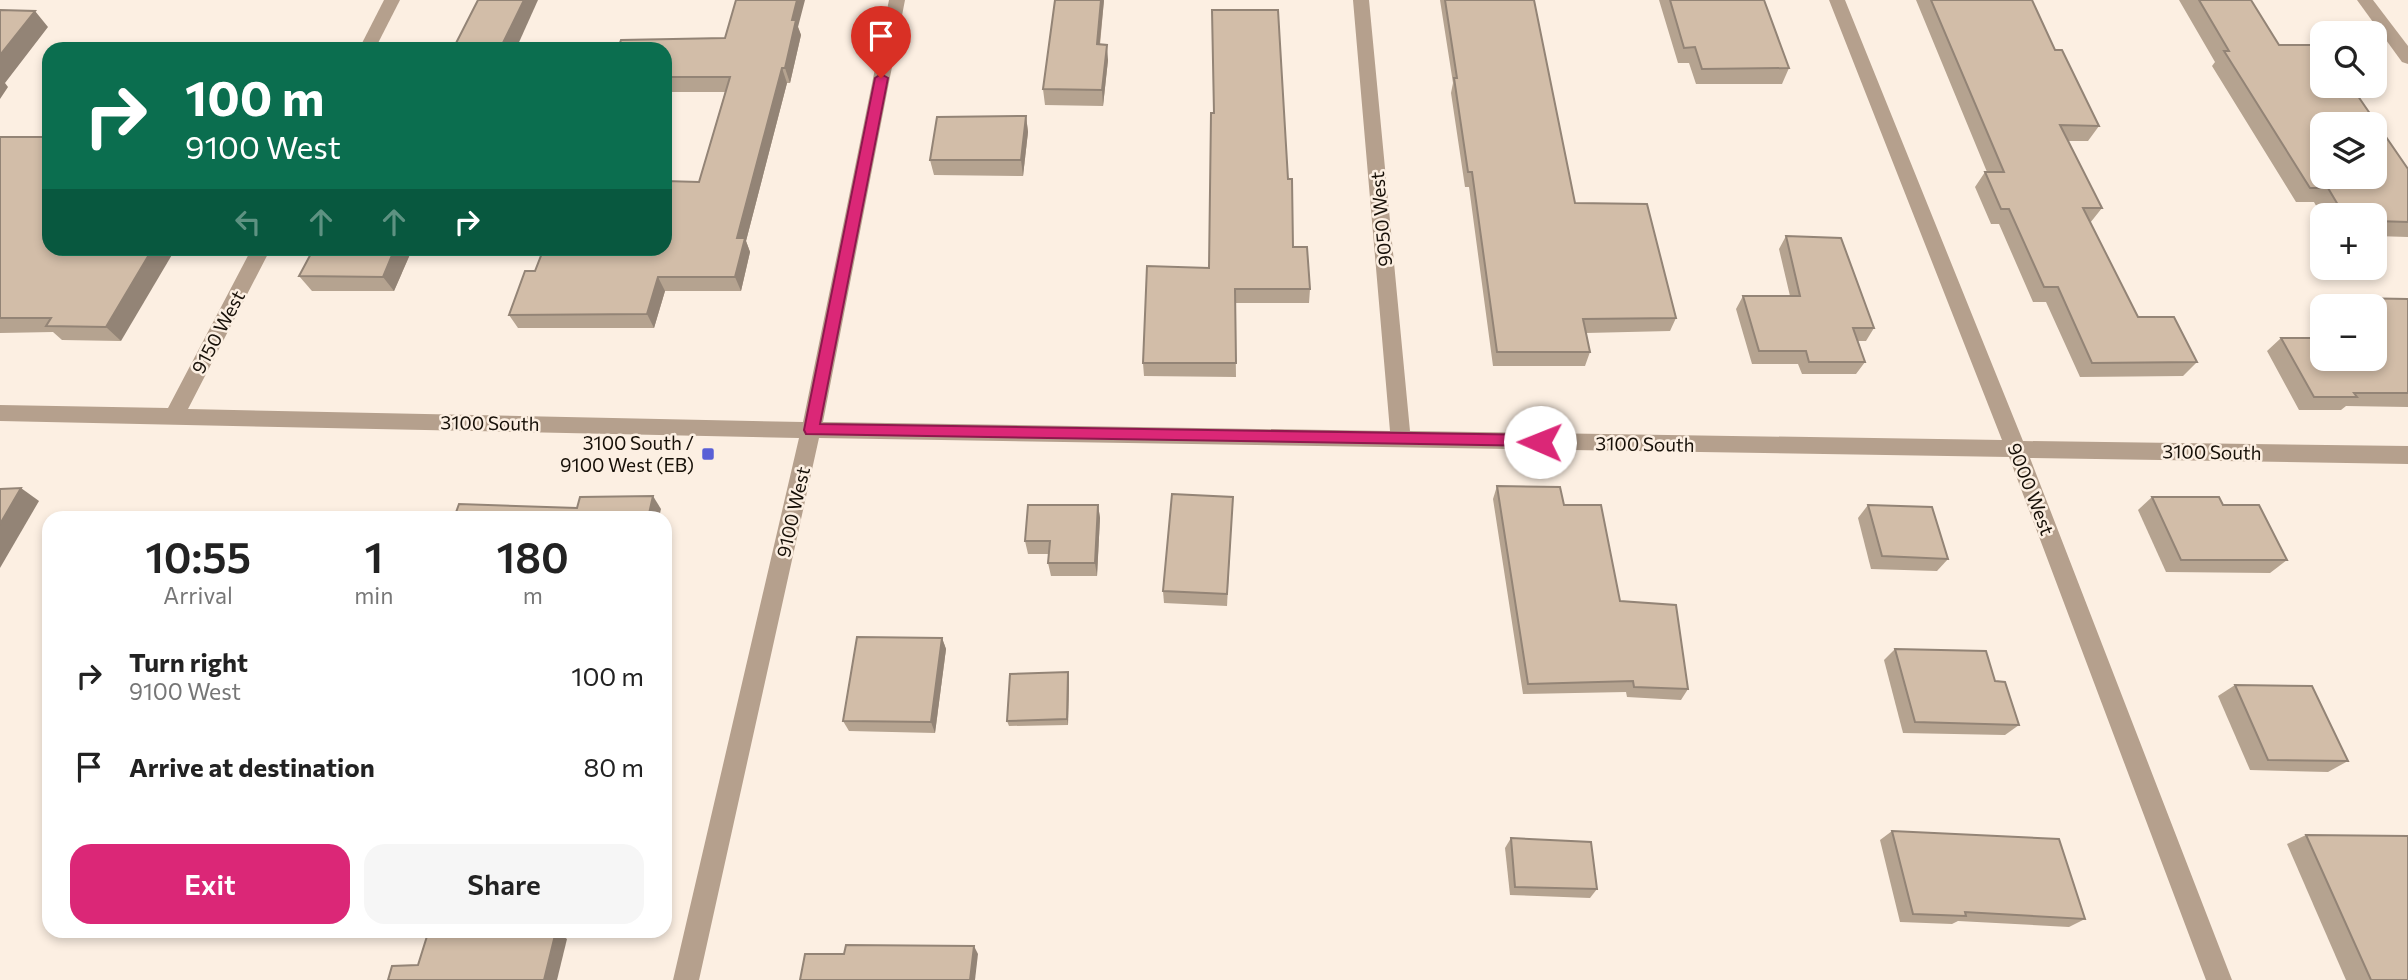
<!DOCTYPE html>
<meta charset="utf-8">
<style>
:root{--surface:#fff;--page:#f6f6f6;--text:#222;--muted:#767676;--accent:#db2777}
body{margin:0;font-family:Commissioner,sans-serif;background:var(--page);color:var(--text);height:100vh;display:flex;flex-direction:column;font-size:26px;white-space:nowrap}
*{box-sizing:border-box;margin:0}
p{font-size:23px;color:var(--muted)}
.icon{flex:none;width:38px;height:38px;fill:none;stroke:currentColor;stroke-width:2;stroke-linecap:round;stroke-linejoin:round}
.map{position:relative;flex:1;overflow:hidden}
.side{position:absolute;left:42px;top:511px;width:630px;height:427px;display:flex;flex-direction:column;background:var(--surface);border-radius:21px;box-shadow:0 4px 10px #0003}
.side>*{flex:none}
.hud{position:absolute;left:42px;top:42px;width:630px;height:214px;border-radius:21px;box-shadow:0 4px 10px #0003;background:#0b6e4f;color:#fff;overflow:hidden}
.buttons{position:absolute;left:2310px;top:21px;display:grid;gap:14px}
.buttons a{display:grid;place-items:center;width:77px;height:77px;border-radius:14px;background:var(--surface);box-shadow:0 4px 10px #0003;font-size:35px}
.pin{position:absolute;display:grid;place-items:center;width:60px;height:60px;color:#fff;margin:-72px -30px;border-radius:50% 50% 50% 0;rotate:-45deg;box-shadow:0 0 7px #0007}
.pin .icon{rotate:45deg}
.me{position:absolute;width:77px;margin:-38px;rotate:271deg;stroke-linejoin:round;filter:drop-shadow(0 0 5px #0008)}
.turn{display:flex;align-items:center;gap:24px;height:147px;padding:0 28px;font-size:32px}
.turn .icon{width:91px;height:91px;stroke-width:2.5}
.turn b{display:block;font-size:49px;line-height:60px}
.lanes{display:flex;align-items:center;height:66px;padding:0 28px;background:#0003;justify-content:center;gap:35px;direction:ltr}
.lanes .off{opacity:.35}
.eta{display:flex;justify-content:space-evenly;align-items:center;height:119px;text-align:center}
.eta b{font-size:42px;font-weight:600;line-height:49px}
.action{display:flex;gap:14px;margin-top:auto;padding:14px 28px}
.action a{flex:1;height:80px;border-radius:21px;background:var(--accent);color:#fff;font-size:28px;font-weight:600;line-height:80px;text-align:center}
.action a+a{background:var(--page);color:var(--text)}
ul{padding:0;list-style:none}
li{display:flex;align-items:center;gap:21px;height:91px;padding:0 28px}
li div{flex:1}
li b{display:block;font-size:26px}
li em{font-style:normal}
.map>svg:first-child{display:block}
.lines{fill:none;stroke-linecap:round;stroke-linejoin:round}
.minor{fill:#b5a08d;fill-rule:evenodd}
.wall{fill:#b5a390}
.shaded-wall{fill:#938476}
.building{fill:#d2bda8;stroke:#938476;stroke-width:2;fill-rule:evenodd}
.route{fill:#db2777;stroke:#8e194d;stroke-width:2}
.poi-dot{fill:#595fd6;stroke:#fcefe2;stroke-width:2.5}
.labels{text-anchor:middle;stroke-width:5;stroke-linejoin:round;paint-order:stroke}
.street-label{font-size:19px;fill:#171008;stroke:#fcefe2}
.poi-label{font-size:19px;fill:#171008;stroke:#fcefe2;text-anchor:end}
</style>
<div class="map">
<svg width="2408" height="980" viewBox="0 0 2408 980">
<rect width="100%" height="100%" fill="#fcefe2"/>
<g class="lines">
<g class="minor">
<path d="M 384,0 L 400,0 L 375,49 L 359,49 Z"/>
<path d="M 889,0 L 905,0 L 823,422 L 1390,431 L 1353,0 L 1369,0 L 1410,431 L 2002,440 L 1829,0 L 1845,0 L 2023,441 L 2408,446 L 2408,464 L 2030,458 L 2232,980 L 2206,980 L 2009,457 L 819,438 L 699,980 L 673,980 L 799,438 L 0,421 L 0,405 L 168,408 L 252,248 L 271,248 L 188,409 L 803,422 Z"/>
<path d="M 2357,0 L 2373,0 L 2408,46 L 2408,64 L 2402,62 Z"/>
</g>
</g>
<g class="wall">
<path d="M 1104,0 L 1100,45 L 1108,60 L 1103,106 L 1045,105 L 1043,89 Z"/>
<path d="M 1440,0 L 1534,0 L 1575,203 L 1676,318 L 1670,331 L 1586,333 L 1590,352 L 1585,366 L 1493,366 L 1469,187 L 1465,187 L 1451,93 L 1453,83 Z"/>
<path d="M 1659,0 L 1764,0 L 1789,68 L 1782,84 L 1696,84 L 1689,63 L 1678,63 Z"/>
<path d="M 1916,0 L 2032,0 L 2055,50 L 2099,126 L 2088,141 L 2068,141 L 2102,208 L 2090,223 L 2138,317 L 2197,362 L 2183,376 L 2080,377 L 2046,302 L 2033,302 L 1999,224 L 1991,224 L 1975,187 L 1985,172 L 1987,172 Z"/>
<path d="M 2179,0 L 2251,0 L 2279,45 L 2408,169 L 2408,237 L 2375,236 L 2375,215 L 2322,215 L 2322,217 L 2314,202 L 2296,202 L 2212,66 L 2215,62 Z"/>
<path d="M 798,27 L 801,35 L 790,83 L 787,83 L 746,241 L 750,252 L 741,291 L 665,291 L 654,328 L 518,328 L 509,315 L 535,271 L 699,182 L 725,92 L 665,92 L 665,49 Z"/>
<path d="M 1026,116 L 1028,132 L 1023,176 L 934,175 L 930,160 Z"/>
<path d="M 0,137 L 121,341 L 62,340 L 53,332 L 0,333 Z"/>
<path d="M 1786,236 L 1874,328 L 1866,341 L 1858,341 L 1865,362 L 1856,374 L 1802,374 L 1798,364 L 1752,364 L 1736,309 L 1743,296 L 1790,296 L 1779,249 Z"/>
<path d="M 1293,247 L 1310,289 L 1309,303 L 1235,303 L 1236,377 L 1144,376 L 1143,363 L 1209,268 Z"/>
<path d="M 411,252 L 394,291 L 312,291 L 299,276 Z"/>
<path d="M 2352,298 L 2408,299 L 2408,407 L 2346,406 L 2341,410 L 2299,410 L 2267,351 L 2281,338 L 2375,359 L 2375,306 L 2343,306 Z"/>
<path d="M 1497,486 L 1564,505 L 1620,601 L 1688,689 L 1681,700 L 1627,697 L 1626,692 L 1523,694 L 1493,499 Z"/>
<path d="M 1233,497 L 1227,606 L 1164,603 L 1163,591 Z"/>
<path d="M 2152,497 L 2223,505 L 2287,560 L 2270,573 L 2166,572 L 2138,510 Z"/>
<path d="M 1098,505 L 1100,518 L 1097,576 L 1051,576 L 1048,563 L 1049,554 L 1028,554 L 1025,541 Z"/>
<path d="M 1868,505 L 1948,559 L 1937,571 L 1871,569 L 1858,518 Z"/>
<path d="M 942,638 L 946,649 L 935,733 L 849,731 L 843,721 Z"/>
<path d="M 1895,649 L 1995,681 L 2019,725 L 2005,735 L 1903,733 L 1884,660 Z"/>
<path d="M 1068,672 L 1069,678 L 1068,725 L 1009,726 L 1007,721 Z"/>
<path d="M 2235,685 L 2348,761 L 2328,772 L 2250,770 L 2218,696 Z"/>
<path d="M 1892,831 L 2085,919 L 2069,927 L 1958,921 L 1952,924 L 1900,922 L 1880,840 Z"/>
<path d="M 2306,835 L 2408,980 L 2346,980 L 2287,844 Z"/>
<path d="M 1511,838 L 1597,889 L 1590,898 L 1510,895 L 1505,848 Z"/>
</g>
<g class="shaded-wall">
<path d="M 524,0 L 538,0 L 516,49 L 500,49 Z"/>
<path d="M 797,0 L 805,0 L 798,27 L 801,35 L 790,83 L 785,68 L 792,20 Z"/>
<path d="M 1101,0 L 1104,0 L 1098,60 L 1097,44 Z"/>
<path d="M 35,11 L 48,27 L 5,83 L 8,87 L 0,99 L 0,55 Z"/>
<path d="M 1107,45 L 1108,60 L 1103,106 L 1102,90 Z"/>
<path d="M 782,68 L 787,83 L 746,241 L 750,252 L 741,291 L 735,277 L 737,238 Z"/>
<path d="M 1026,116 L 1028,132 L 1023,176 L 1021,160 Z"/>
<path d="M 153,248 L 176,248 L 121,341 L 106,327 Z"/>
<path d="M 395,248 L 409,248 L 411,252 L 394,291 L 383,277 Z"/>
<path d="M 658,277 L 665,291 L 654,328 L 647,314 Z"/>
<path d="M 21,488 L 39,501 L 0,568 L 0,524 Z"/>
<path d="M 653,496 L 661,509 L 659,518 L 648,518 Z"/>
<path d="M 1098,505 L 1100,518 L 1097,576 L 1095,563 Z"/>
<path d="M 942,638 L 946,649 L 935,733 L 931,722 Z"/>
<path d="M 1068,672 L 1069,678 L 1068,725 L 1067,719 Z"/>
<path d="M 556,931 L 567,939 L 557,980 L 544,980 Z"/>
<path d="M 974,946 L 978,954 L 975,980 L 970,980 Z"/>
</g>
<g class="building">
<path d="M 478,0 L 524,0 L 500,49 L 453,49 Z"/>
<path d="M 736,0 L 797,0 L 792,20 L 796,20 L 785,68 L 782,68 L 737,238 L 745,238 L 735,277 L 658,277 L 647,314 L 509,315 L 525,271 L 535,271 L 544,248 L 665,248 L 665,181 L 699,182 L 730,77 L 665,77 L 665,49 L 618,49 L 621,40 L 725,38 Z"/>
<path d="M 1055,0 L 1101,0 L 1097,44 L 1107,45 L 1102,90 L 1043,89 Z"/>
<path d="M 1445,0 L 1534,0 L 1575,203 L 1647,204 L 1676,318 L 1583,319 L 1590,352 L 1497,352 L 1472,172 L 1468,172 L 1454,78 L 1457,78 Z"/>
<path d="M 1670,0 L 1764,0 L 1789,68 L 1702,69 L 1695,47 L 1684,48 Z"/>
<path d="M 1931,0 L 2032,0 L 2055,50 L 2062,50 L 2099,126 L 2060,125 L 2102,208 L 2083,208 L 2138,317 L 2174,317 L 2197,362 L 2092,363 L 2058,287 L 2044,287 L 2009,209 L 2001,209 L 1985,172 L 2004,172 Z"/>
<path d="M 2199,0 L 2251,0 L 2279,45 L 2322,45 L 2322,86 L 2351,86 L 2408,169 L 2408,222 L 2375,221 L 2375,215 L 2344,215 L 2328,188 L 2310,188 L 2224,51 L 2229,51 ZM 2322,124 L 2375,124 L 2375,177 L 2322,177 Z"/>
<path d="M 0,10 L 35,11 L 0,55 Z"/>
<path d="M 1212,10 L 1278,10 L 1288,179 L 1292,179 L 1293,247 L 1307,247 L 1310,289 L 1235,289 L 1236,363 L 1143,363 L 1147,266 L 1209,268 L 1211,113 L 1214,113 Z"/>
<path d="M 1026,116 L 1021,160 L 930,160 L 937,117 Z"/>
<path d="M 0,137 L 49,137 L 49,248 L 153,248 L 106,327 L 46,326 L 51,318 L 0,318 Z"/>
<path d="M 1786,236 L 1841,238 L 1874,328 L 1853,328 L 1865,362 L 1809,362 L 1806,351 L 1759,351 L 1743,296 L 1800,296 Z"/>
<path d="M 314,248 L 395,248 L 383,277 L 299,276 Z"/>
<path d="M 2352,298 L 2408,299 L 2408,393 L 2354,393 L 2357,397 L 2314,397 L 2281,338 L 2322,338 L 2322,359 L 2375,359 L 2375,338 L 2377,338 L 2375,335 L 2375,306 L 2357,306 Z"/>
<path d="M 1497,486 L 1560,487 L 1564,505 L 1601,505 L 1620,601 L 1676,605 L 1688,689 L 1634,687 L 1633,681 L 1528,684 Z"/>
<path d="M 21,488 L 0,524 L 0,489 Z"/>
<path d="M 1172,494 L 1233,497 L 1227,594 L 1163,591 Z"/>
<path d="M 653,496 L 648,518 L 454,518 L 459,504 L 577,508 L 580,497 Z"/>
<path d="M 2152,497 L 2219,497 L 2223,505 L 2259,505 L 2287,560 L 2181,560 Z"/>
<path d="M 1028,505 L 1098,505 L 1095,563 L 1048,563 L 1050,541 L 1025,541 Z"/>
<path d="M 1868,505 L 1932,507 L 1948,559 L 1882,556 Z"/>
<path d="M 857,637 L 942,638 L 931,722 L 843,721 Z"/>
<path d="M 1895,649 L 1986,651 L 1995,681 L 2005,682 L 2019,725 L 1915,722 Z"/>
<path d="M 1068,672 L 1067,719 L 1007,721 L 1010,674 Z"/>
<path d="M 2235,685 L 2312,686 L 2348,761 L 2268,760 Z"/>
<path d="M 1892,831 L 2059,839 L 2085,919 L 1965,912 L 1966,916 L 1913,914 Z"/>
<path d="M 2306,835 L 2408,836 L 2408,980 L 2371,980 Z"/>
<path d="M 1511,838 L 1591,842 L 1597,889 L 1515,887 Z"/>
<path d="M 556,931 L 544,980 L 388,980 L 392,966 L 418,965 L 428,933 Z"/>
<path d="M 846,945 L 974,946 L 970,980 L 800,980 L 805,954 L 844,954 Z"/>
</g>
<path class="route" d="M 881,74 L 888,78 L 820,424 L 1540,435 L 1545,437 L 1548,442 L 1545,446 L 806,434 L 804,430 L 875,78 Z"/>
<rect class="poi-dot" x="701" y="447" width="14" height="14" rx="3.5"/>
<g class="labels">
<g class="street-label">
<text transform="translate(1381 219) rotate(-95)" y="7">9050 West</text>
<text transform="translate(218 332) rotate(-62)" y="7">9150 West</text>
<text transform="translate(490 423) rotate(1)" y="7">3100 South</text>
<text transform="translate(1645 444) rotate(1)" y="7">3100 South</text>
<text transform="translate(2212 452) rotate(1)" y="7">3100 South</text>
<text transform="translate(2031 489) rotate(69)" y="7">9000 West</text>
<text transform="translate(793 512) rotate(-77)" y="7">9100 West</text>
</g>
<g class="poi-label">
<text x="694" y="450">3100 South /<tspan x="694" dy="22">9100 West (EB)</tspan></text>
</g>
</g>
</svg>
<div class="buttons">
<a><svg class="icon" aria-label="search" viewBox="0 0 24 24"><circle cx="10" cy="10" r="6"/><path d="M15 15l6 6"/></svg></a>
<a><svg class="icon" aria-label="layers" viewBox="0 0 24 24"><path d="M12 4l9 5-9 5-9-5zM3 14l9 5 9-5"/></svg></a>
<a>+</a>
<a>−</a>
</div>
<div class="pin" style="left:881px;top:78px;background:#d93025"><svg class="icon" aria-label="arrive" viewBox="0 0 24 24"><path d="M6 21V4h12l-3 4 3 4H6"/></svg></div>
<svg class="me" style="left:1540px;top:442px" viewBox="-20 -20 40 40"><circle r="19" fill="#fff"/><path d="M0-13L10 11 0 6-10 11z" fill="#db2777"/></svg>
<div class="hud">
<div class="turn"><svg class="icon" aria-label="right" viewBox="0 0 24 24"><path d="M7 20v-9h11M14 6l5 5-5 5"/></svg><div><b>100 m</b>9100 West</div></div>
<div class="lanes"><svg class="icon off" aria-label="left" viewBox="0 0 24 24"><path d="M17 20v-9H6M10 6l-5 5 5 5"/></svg><svg class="icon off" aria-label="ahead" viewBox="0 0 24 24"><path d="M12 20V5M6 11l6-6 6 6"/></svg><svg class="icon off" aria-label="ahead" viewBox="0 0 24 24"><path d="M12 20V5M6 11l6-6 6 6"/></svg><svg class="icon" aria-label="right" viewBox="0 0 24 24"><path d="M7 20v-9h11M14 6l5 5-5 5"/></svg></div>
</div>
<section class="side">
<div class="eta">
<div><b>10:55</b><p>Arrival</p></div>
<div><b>1</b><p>min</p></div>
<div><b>180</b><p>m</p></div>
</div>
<ul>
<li><svg class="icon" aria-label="right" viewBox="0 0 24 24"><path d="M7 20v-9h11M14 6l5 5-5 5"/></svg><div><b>Turn right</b><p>9100 West</p></div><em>100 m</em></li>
<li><svg class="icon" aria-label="arrive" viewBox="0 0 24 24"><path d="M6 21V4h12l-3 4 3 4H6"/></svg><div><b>Arrive at destination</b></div><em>80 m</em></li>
</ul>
<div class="action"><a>Exit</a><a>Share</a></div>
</section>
</div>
